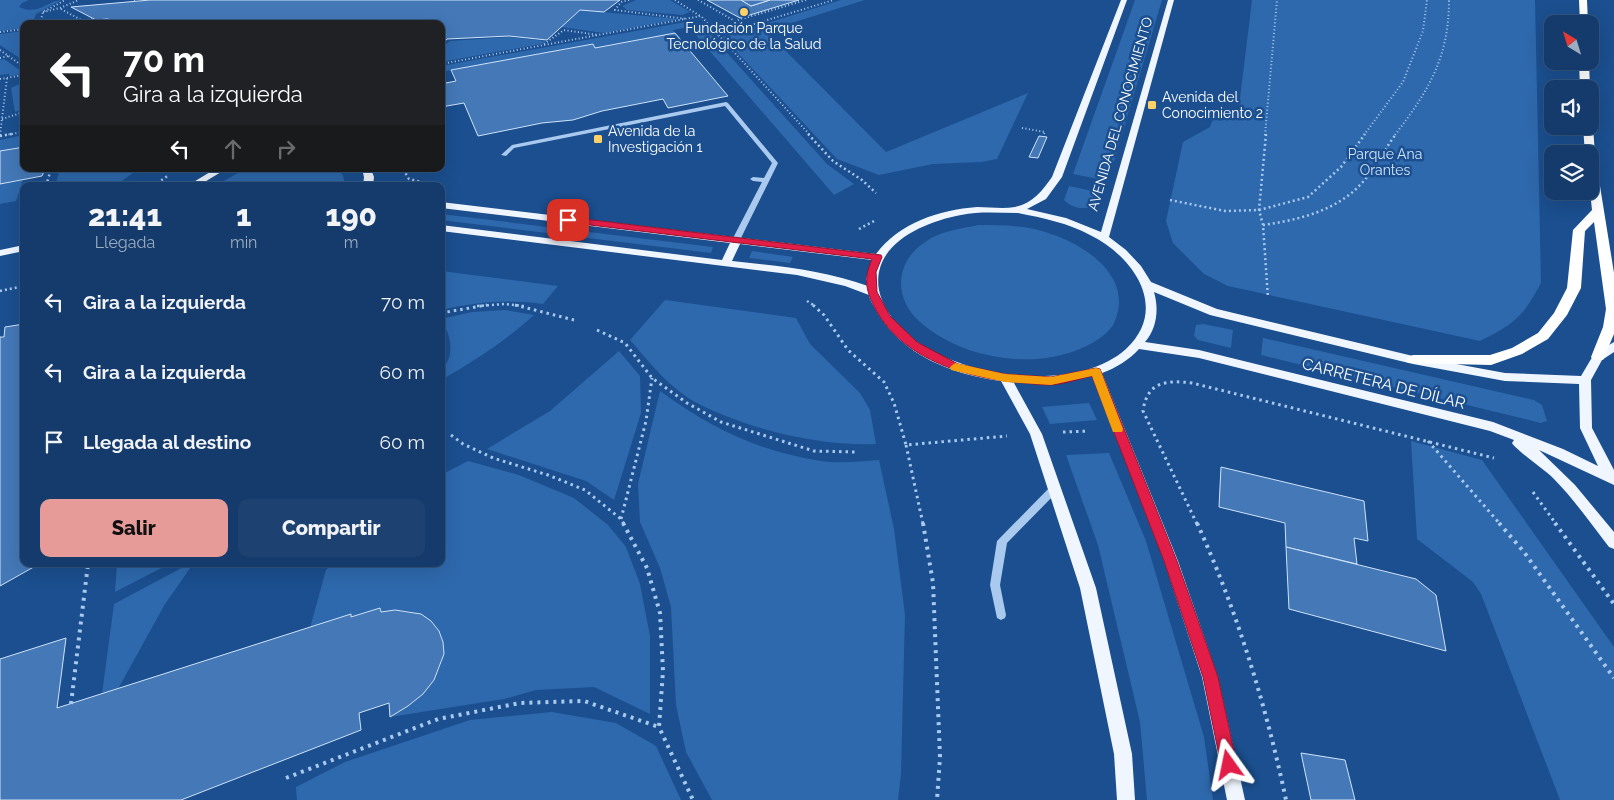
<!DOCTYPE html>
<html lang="es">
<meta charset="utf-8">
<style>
:root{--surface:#143b6b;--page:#1d4271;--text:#f1f3f6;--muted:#9dadc1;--line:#33557e;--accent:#e69b98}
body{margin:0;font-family:Raleway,sans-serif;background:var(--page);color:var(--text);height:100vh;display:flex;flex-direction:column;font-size:19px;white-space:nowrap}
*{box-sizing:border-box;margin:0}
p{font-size:16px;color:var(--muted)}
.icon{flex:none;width:28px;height:28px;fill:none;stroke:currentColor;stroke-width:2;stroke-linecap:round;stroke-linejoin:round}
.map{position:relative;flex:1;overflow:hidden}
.panel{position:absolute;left:20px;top:182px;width:425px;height:385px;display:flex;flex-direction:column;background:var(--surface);border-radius:10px;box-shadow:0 5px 20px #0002,0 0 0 1px var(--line)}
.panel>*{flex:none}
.top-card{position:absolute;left:20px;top:20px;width:425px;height:152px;border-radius:10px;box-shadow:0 5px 20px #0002,0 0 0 1px var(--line);background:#202124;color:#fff;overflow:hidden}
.needle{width:32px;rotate:322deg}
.fabs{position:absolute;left:1544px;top:15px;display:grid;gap:10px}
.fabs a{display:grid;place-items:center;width:55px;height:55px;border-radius:10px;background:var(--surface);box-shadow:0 5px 20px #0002,0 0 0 1px var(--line);font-size:25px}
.pin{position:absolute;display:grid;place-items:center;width:42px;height:42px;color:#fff;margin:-21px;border-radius:10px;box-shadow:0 2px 8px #0006}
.me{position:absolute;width:55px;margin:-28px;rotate:348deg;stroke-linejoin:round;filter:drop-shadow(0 0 4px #0008)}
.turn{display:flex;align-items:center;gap:18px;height:105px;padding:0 20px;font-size:22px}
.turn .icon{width:65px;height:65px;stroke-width:2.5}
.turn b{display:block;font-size:35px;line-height:42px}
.lanes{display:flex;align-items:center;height:48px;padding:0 20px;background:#0003;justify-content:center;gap:25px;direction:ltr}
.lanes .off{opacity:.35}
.eta{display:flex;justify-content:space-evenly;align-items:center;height:85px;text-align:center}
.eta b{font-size:30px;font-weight:800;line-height:35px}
.action{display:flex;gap:10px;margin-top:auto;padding:10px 20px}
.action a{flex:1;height:58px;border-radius:10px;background:var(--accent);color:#111;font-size:20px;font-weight:800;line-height:58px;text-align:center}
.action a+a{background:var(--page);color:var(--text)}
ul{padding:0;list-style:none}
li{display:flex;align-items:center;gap:15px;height:70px;padding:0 20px}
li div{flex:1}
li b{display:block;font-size:19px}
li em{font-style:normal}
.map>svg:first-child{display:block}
.green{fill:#2e69ad}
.building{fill:#4478b7;stroke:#cfe3fa}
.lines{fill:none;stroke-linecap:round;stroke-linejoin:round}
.path-far3{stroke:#a9c9ee;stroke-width:2;stroke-dasharray:1 2.5;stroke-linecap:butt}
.path-far2{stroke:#a9c9ee;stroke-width:2.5;stroke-dasharray:2 3;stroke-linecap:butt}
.path-far1{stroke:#a9c9ee;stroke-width:3;stroke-dasharray:2.5 4;stroke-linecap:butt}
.path{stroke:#a9c9ee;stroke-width:4;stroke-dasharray:3 5;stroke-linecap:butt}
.minor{fill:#a9c9ee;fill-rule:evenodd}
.major{fill:#f0f6ff;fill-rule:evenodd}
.highway{fill:#fff;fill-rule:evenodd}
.route{fill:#e11d48;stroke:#92132f}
.slow{fill:#f59e0b}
.poi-dot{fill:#ffd166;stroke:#1b4f8f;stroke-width:2}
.labels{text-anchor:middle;stroke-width:5;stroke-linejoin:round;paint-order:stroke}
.far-poi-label{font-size:14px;fill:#fff;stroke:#1b4f8f;text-anchor:start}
.far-street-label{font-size:14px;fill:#fff;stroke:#1b4f8f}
.far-park-label{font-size:14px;fill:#cfe3fa;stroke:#1b4f8f}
.street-label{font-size:16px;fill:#fff;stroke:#1b4f8f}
</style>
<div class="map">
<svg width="1614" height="800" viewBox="0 0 1614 800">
<rect width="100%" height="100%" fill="#1b4f8f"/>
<g class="green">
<path d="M 0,0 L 29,0 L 22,3 L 19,7 C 37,16 48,1 61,0 L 36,14 L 32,24 L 24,24 L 24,28 L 0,31 Z"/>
<path d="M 636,0 L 670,0 L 690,12 L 682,15 L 627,10 L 622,6 Z"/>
<path d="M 841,0 L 865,0 L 766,31 L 886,152 L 1028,93 L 997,159 L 981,162 L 933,164 L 879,175 L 837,159 L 723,37 Z"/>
<path d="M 1135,0 L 1162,0 L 1108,181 L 1073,174 Z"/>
<path d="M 1252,0 L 1535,0 L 1541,283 C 1523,317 1514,324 1480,341 L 1228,286 L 1204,274 L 1173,243 L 1166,221 L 1183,142 L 1210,127 L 1214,116 L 1238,115 Z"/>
<path d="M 580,10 L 679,19 L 604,33 L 561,27 Z"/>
<path d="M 691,21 L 702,25 L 827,164 L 854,184 L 834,195 L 689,27 L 673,30 L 675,33 L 595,48 L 592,44 L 441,72 L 441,66 Z"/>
<path d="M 24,31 L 24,61 L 0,45 L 0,34 Z"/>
<path d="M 509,37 L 546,41 L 541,44 L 441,62 L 441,48 L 450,41 Z"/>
<path d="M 4,59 L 24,73 L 24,74 L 9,76 L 9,74 L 0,75 L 0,60 Z"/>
<path d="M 24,82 L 24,109 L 15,112 L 11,88 Z"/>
<path d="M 24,135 L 24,147 L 0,151 L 0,140 Z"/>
<path d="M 60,169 L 138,169 L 122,181 L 94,186 L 55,186 Z"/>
<path d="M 251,169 L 336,169 L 343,175 L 345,186 L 215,186 L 236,174 Z"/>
<path d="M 23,180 L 16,201 L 0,204 L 0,184 Z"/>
<path d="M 1069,186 L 1102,193 L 1098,206 C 1084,209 1074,210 1064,200 Z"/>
<path d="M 441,214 L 713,247 L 711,253 L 441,220 Z"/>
<path d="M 978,225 C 1000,225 1021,225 1042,231 C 1081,242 1134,274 1115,321 C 1110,334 1092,344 1080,349 C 1030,370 961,358 920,322 C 893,298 895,262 925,242 C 940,231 960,229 978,225 Z"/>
<path d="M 752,251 L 793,257 L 790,263 L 749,258 Z"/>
<path d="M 441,271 L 558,286 L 543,304 C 506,299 478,302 441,310 Z"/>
<path d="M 665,300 L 796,318 L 810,344 L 860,393 L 870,410 L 876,444 C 818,446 751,430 699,404 C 671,390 650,363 630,340 Z"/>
<path d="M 505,310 L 534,315 C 505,341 475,361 441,380 C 441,370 448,364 450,354 C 452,341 447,329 441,319 L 472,312 Z"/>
<path d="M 1203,324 L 1233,330 L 1231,348 L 1198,340 L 1194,336 L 1196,325 Z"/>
<path d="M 1263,338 L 1534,400 L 1542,405 L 1547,421 L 1541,423 L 1261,355 Z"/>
<path d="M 619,351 L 640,376 L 641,413 L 614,500 L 586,481 L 487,449 L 550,411 Z"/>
<path d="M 660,391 C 712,429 758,451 821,461 C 840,464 861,461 879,460 L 894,529 L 905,615 L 901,774 L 898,800 L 712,800 L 686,752 L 676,705 L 671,607 L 660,568 L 640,522 L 638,484 Z"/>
<path d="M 1089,403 L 1097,420 L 1050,424 L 1042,407 Z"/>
<path d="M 1411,441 L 1482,460 L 1614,647 L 1614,800 L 1560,800 L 1481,594 L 1473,582 L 1417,539 Z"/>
<path d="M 1109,453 L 1146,541 L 1204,737 L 1213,800 L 1147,800 L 1140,722 L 1098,545 L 1066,455 Z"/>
<path d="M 468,461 L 519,475 L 574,498 L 608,525 L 626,547 L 640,584 L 650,636 L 650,714 L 594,687 L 536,690 L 504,699 L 390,717 C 406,707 425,696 434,679 C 461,633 427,603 381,612 L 380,608 L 351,617 L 351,615 L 310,628 L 326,570 L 332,564 L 441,564 L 441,475 Z"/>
<path d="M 117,564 L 169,564 L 115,592 Z"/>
<path d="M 189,564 L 193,564 L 165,604 L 118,689 L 102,694 L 114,604 Z"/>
<path d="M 552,712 L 616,723 L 656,746 L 681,800 L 297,800 L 296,787 L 345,762 L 470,720 Z"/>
</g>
<g class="building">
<path d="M 150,0 L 620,0 L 604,12 L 580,10 L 547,40 L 509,36 L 447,39 L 441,46 L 441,24 L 129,24 L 107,19 L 96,20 L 71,7 Z"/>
<path d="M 707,0 L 741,0 L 751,6 L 770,0 L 799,0 L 740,18 Z"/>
<path d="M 741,0 L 770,0 L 751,6 Z"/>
<path d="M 675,33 L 728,96 L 668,108 L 663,99 L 602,111 L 573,120 L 542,123 L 478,136 L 464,103 L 441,107 L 441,84 L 456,81 L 451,70 L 593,44 L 595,48 Z"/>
<path d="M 1039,136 L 1047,137 L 1038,158 L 1029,157 Z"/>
<path d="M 24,147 L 24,169 L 45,169 L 42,176 L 0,184 L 0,151 Z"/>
<path d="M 24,324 L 24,564 L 39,564 L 0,586 L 0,337 L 4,337 L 5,327 Z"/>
<path d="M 1221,467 L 1364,501 L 1368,541 L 1354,538 L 1357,564 L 1286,547 L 1285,523 L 1219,507 Z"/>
<path d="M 1286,547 L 1416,579 L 1436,595 L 1446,651 L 1289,609 Z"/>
<path d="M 380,608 L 381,612 L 395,610 L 421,614 L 431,621 L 439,631 L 443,642 L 444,654 L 434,680 L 423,694 L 408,706 L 390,717 L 389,703 L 359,713 L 361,730 L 181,800 L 0,800 L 0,659 L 66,638 L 57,708 L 351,614 L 351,617 Z"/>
<path d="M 1301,753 L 1345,760 L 1355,800 L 1311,800 Z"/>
</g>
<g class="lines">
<g class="path-far3">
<path d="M 134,0 L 137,0"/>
<path d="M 629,0 L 621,2 L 615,10 L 687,19"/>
<path d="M 675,0 L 700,16"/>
<path d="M 698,0 L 735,21 L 806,0"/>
<path d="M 61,9 L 81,20"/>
<path d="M 43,12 L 60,8 L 79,0"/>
<path d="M 40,24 L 43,12 L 65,0"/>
<path d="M 60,24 L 94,19"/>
<path d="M 0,32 L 24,29"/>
<path d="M 717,35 L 834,0"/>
<path d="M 544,44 L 564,30 L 598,35"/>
<path d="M 0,50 L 24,67"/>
<path d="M 0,58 L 8,56"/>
<path d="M 441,64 L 701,16 L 810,135"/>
<path d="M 0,79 L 24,75"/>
<path d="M 2,119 L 24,112"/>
<path d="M 1022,128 L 1045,132 L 1044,134"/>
<path d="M 0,135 L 7,78"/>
<path d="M 5,135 L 24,132"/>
<path d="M 1265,135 L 1277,0"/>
<path d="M 1364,135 L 1403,82 L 1423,31 L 1427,0"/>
<path d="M 1395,135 C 1429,90 1449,57 1449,0"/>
</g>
<g class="path-far2">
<path d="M 808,134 L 833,161 L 862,180 L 876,193"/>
<path d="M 1266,134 L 1259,210 L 1263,225 L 1268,298"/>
<path d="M 0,136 L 0,134"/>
<path d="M 0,136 L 12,134"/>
<path d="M 403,169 L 409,179 L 429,184"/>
<path d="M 46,186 L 51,169"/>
<path d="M 153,186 L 169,175"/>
<path d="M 1170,200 L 1225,211 L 1259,210 L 1308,197 L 1341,167 L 1365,134"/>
<path d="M 1263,225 C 1298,220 1336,211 1361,184 C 1375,169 1384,150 1396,134"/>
<path d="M 859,229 L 876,220"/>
<path d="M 0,291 L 24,286"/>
<path d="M 807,301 L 815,306"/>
<path d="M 477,306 L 505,304 L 524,306"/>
</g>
<g class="path-far1">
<path d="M 515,305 L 574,320"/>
<path d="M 813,305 L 824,315 L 848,350 L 884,382 L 894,403 L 906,445 L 1007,436"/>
<path d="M 441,313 L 487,305"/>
<path d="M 597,330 L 625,343 L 652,378 L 687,403 L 721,422 L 814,451 L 857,452"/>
<path d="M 1063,432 L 1089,431"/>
<path d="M 451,435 L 463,444 L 493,458 L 548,475 L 585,490 L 621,519 L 624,524"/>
<path d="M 1428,441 L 1500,524"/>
<path d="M 906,445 L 923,524"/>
<path d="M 1533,492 L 1556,524"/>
<path d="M 621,519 L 646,421 L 652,378"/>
<path d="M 1197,524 L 1143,411 C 1147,381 1167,380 1192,383 L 1494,458"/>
</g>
<g class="path">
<path d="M 623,523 L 647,568 L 660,613 L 663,671 L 659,727 L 693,800"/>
<path d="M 923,523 L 933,583 L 940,757 L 937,800"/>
<path d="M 1197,523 C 1237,611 1266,705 1286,800"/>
<path d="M 1499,523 L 1524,552 L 1614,678"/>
<path d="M 1555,523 L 1614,604"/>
<path d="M 71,704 L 88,564"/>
<path d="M 286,778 L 438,719 L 520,703 L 584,701 L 659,727"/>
</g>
<g class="minor">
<path d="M 726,102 L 728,103 L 778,163 L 740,240 L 736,242 L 732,240 L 762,182 L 753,181 L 750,179 L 753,177 L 764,178 L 772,163 L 725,106 L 514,148 L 506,156 L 501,155 L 512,145 Z"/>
<path d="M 1055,484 L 1058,485 L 1060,488 L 1058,491 L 1007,543 L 1000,585 L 1006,615 L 1005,618 L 1001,620 L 997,618 L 990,585 L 997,541 L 1052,485 Z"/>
</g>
<g class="major">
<path d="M 1121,0 L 1127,0 L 1062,177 L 1046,199 L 1027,209 L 1066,218 L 1101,232 L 1168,0 L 1174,0 L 1109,237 L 1126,250 L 1141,266 L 1151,282 L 1217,309 L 1413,356 L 1505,373 L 1581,376 L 1594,354 L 1614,342 L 1614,352 L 1602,360 L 1591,380 L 1592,428 L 1614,470 L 1614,485 L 1539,450 L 1575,485 L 1614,532 L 1614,549 L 1609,547 C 1591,524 1574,499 1553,478 C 1545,470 1516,450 1512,443 L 1514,440 L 1490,431 L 1199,358 L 1139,349 C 1129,360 1116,368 1102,373 L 1178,561 L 1218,677 L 1245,800 L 1227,800 L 1202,677 L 1164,561 L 1092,376 L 1053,383 L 1014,383 L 1042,434 L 1096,588 L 1132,754 L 1135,800 L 1117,800 L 1114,754 L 1080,588 L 1030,434 L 1001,381 C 953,375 902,355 877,312 C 874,306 870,301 869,295 L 845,286 L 797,275 L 441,231 L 441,225 L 722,260 L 730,243 L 441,208 L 441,202 L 876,254 C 899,223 939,210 977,207 C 989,207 1003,209 1015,207 C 1032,204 1043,190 1052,177 ZM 1018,213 C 1043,218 1068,223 1090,235 C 1133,256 1170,308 1126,349 C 1077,393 969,378 919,343 C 901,331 883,311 879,290 C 871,244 924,222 961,215 C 980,211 999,213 1018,213 ZM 740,244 L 872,260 L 866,279 L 868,286 C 824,270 778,266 732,261 ZM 1154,292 L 1210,315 L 1413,364 L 1505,381 L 1579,384 L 1580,428 L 1598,466 L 1563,449 L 1493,422 L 1199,350 L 1145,342 C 1157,328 1159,309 1154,292 Z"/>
<path d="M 215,169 L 226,169 L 198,186 L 187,186 Z"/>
<path d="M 362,169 L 371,169 L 374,177 L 373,186 L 363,186 L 364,177 Z"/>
<path d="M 24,245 L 24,251 L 0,256 L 0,250 Z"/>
</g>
<g class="highway">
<path d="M 1579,0 L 1587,0 L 1588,24 L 1580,24 Z"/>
<path d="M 1579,61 L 1589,61 L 1590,89 L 1580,89 Z"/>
<path d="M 1590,123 L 1593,126 L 1595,155 L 1614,273 L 1614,334 L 1603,360 L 1593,360 L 1591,357 L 1603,327 L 1606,309 L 1594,222 L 1585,231 L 1581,288 L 1567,315 L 1548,339 L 1522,354 L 1491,365 L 1408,363 L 1406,360 L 1408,357 L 1413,355 L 1490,355 L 1512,348 L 1538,333 L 1554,313 L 1567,288 L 1573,230 L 1592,210 L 1590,191 L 1590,154 L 1585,154 L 1583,126 L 1590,126 Z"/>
</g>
</g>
<path class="route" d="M 568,217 L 881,255 L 882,257 L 876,272 L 877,292 L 890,316 L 917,342 L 958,364 L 1005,374 L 1051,377 L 1096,368 L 1100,369 L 1177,561 L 1218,677 L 1237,765 L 1234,770 L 1229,773 L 1223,770 L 1221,765 L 1203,677 L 1164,561 L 1092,376 C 1079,379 1064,384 1051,385 C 1042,385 1033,384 1024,383 C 970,379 904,361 876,310 C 866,291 863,280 872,259 L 565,222 L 564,220 Z"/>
<path class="slow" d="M 955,363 L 1005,374 L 1051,377 L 1096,368 L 1100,369 L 1123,429 L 1122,432 L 1113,432 L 1092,376 L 1051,385 L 1005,382 L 951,370 L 950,367 Z"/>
<g class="poi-dot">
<circle cx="744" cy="12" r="5"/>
<rect x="1147" y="100" width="10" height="10" rx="2.5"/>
<rect x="593" y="134" width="10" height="10" rx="2.5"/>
</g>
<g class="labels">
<g class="far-poi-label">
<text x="744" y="33" text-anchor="middle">Fundación Parque<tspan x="744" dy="16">Tecnológico de la Salud</tspan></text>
<text x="1162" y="102">Avenida del<tspan x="1162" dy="16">Conocimiento 2</tspan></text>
<text x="608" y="136">Avenida de la<tspan x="608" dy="16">Investigación 1</tspan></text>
</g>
<g class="far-street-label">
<text transform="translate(1120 114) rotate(-74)" y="5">AVENIDA DEL CONOCIMIENTO</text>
</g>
<g class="far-park-label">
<text x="1385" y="159">Parque Ana<tspan x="1385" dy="16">Orantes</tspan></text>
</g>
<g class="street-label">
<text transform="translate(1384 383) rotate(14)" y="6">CARRETERA DE DÍLAR</text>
</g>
</g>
</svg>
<div class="fabs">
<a><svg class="needle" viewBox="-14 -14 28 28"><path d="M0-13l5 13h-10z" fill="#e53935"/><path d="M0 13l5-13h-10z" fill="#9dadc1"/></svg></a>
<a><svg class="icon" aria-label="sound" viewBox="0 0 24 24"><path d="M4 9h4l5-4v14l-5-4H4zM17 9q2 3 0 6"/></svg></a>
<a><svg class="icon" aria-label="layers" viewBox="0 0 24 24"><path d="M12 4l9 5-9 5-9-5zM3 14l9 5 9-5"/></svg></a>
</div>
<div class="pin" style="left:568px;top:220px;background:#d93025"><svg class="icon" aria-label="arrive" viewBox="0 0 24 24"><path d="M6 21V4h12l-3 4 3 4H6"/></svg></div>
<svg class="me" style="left:1229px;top:765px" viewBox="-20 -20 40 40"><path d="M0-17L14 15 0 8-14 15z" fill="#e11d48" stroke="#fff" stroke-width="4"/></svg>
<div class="top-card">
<div class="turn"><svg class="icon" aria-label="left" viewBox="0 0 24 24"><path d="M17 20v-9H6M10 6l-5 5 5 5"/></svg><div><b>70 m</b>Gira a la izquierda</div></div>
<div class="lanes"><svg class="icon" aria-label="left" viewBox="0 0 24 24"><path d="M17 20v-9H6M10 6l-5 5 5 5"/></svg><svg class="icon off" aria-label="ahead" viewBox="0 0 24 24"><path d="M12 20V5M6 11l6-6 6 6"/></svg><svg class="icon off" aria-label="right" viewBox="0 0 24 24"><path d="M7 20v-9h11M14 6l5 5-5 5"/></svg></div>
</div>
<section class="panel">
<div class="eta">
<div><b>21:41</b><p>Llegada</p></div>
<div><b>1</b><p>min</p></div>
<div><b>190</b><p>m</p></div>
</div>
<ul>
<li><svg class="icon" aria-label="left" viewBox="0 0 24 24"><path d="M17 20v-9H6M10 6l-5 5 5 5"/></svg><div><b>Gira a la izquierda</b></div><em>70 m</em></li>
<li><svg class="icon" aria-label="left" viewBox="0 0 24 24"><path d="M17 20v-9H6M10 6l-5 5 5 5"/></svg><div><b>Gira a la izquierda</b></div><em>60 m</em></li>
<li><svg class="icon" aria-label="arrive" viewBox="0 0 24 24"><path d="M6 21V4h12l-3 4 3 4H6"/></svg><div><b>Llegada al destino</b></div><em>60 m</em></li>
</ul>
<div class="action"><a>Salir</a><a>Compartir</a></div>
</section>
</div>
